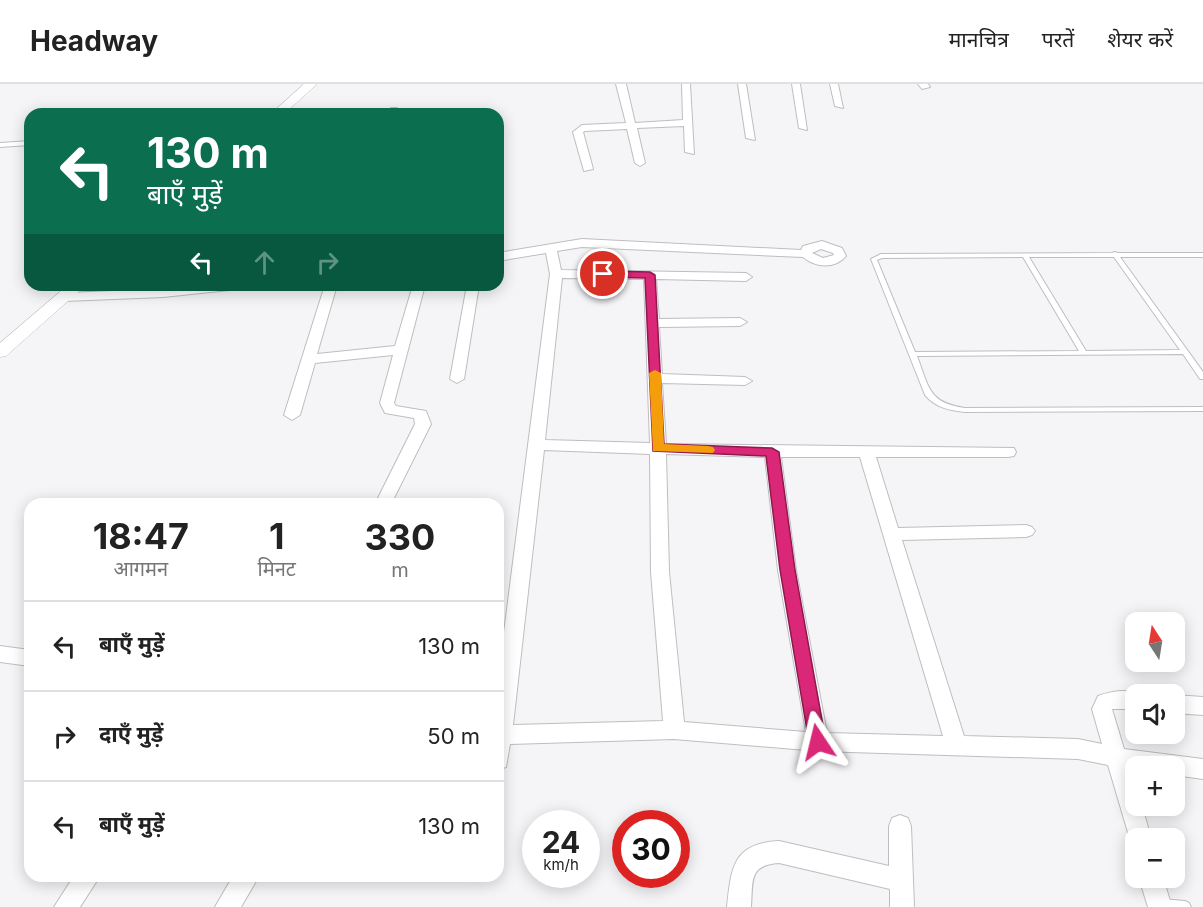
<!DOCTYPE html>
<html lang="hi">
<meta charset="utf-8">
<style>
:root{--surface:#fff;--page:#f2f2f2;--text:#222;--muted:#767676;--line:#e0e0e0}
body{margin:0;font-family:Inter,"Noto Sans Devanagari",sans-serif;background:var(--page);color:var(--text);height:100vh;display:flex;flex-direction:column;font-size:22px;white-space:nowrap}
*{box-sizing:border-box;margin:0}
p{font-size:20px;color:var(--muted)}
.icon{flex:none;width:33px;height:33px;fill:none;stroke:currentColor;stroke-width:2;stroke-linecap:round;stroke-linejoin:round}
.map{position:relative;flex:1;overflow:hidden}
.panel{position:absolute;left:24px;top:414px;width:480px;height:384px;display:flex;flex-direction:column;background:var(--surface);border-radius:18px;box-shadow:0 3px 15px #0003}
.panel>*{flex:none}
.banner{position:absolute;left:24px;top:24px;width:480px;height:183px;border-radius:18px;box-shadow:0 3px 15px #0003;background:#0b6e4f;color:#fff;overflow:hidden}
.needle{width:39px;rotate:348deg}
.buttons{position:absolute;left:1125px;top:528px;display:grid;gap:12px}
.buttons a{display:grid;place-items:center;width:60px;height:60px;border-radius:12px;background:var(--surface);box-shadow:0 3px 15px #0003;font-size:30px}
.speed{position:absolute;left:522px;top:726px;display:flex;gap:12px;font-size:30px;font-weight:700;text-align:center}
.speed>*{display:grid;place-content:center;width:78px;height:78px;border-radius:50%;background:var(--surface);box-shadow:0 3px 15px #0003;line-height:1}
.speed small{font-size:15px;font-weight:400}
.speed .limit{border:9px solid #d22;background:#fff;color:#111}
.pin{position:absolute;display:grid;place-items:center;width:51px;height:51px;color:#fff;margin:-26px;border:3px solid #fff;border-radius:50%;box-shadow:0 2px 6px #0007}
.me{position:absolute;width:66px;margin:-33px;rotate:350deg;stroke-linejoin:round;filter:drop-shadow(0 0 4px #0008)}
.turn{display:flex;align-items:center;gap:21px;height:126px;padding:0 24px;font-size:27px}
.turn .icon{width:78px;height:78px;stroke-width:2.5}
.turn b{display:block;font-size:42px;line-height:51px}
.lanes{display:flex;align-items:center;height:57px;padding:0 24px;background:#0003;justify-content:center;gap:30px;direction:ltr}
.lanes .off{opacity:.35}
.eta{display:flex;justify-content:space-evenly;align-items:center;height:102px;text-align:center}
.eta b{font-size:36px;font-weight:700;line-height:42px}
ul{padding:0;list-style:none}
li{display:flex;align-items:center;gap:18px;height:90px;padding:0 24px;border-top:2px solid var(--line)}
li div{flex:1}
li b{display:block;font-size:22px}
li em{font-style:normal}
header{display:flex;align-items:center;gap:36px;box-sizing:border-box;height:84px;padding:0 30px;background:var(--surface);border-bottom:2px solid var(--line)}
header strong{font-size:28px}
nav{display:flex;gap:33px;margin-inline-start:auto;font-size:21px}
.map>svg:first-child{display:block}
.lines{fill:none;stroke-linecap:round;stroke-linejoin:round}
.service-casing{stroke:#bebec1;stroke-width:2}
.minor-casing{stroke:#bebec1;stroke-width:2}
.tertiary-casing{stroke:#bebec1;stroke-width:1}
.service{fill:#fff;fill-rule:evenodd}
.minor{fill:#fff;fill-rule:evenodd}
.tertiary{fill:#fff;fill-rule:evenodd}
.route{fill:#db2777;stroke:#8e194d;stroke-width:1.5}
.slow{fill:#f59e0b}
</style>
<header>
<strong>Headway</strong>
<nav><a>मानचित्र</a><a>परतें</a><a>शेयर करें</a></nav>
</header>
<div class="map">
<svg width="1203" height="823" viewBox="0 0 1203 823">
<rect width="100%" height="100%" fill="#f5f5f8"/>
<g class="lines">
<defs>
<g id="service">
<path d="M 30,57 L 30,61 L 0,63 L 0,59 Z"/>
<path d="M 1115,168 L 1118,169 L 1203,169 L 1203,173 L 1120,173 L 1203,288 L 1203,295 L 1200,295 L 1183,270 L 917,272 C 929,303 928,319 965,324 L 1203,323 L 1203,327 L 965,328 C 949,326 936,324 925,311 L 871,175 L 881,170 L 1112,169 ZM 1023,173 L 1079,267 L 915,268 L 877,176 L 882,174 ZM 1029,173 L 1114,173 L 1180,266 L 1086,267 Z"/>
<path d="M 1162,815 L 1185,817 L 1189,819 L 1191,823 L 1157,823 L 1156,821 L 1158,817 Z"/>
</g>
<g id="minor">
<path d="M 616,0 L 626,0 L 635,39 L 683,36 L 682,0 L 690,0 L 694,70 L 685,68 L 684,42 L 637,44 L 645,79 L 640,82 L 635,79 L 627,45 L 585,47 L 583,48 L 593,85 L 584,87 L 573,48 L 582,41 L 626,39 Z"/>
<path d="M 738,0 L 746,0 L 755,56 L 746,54 Z"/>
<path d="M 792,0 L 800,0 L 807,46 L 799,44 Z"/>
<path d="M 830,0 L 838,0 L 843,24 L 835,22 Z"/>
<path d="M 918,0 L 928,0 L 930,3 L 922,5 Z"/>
<path d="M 391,24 L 397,24 L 397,30 L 387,30 Z"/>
<path d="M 582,155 L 801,166 L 803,162 L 822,157 L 842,164 L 846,172 C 835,185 816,184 803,173 L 582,163 L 557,167 L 561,186 L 746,189 L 752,193 L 746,197 L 656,195 L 659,235 L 740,234 L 747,238 L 740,242 L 659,243 L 662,290 L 745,293 L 752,297 L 745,301 L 662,299 L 666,360 L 1014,364 L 1016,368 L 1014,372 L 1008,373 L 876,373 L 898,444 L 1026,441 L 1032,443 L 1035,447 L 1032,451 L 1026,453 L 902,456 L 964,652 L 1078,655 L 1102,660 L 1092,625 L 1098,612 C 1112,607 1129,605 1143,610 L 1136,610 L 1136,625 L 1112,625 L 1124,665 L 1203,675 L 1203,695 L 1174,691 L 1174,682 L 1136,682 L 1136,687 L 1131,686 L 1136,702 L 1136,722 L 1142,722 L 1151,754 L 1136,754 L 1136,763 L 1132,762 L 1108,681 L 1078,675 L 818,667 L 674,655 L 510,660 L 506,683 L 498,686 L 498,595 L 550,190 L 546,169 L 498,177 L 498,169 ZM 821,165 L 833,169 L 834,171 L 823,174 L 812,169 ZM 562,194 L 644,195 L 650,359 L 545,356 ZM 544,366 L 650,370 L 651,488 L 663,637 L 513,641 ZM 666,370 L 765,373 L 778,486 L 806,648 L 684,638 L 669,488 ZM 781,373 L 860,373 L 943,652 L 827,649 L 796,486 Z"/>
<path d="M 203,201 L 245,201 L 239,205 L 163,213 L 64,217 L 58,213 L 64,209 L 163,205 Z"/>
<path d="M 325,201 L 337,201 L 317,270 L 395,262 L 413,201 L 425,201 L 394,319 L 396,322 L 426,327 L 431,340 L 391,420 L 375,420 L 415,340 L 414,334 L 385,329 L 380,319 L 393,271 L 315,279 L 300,331 L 292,336 L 284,331 Z"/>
<path d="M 467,201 L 479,201 L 464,295 L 457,299 L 450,295 Z"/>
<path d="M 0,562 L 30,566 L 30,582 L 0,578 Z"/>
<path d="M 1174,611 L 1203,613 L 1203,631 L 1174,629 Z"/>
<path d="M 900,731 L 908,734 L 911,742 L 914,823 L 890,823 L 890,805 L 779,779 C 748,781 753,798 751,823 L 727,823 C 731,784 733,759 779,757 L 889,782 L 889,742 L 892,734 Z"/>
<path d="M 74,792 L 100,792 L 80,823 L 54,823 Z"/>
<path d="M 233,792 L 259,792 L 241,823 L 215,823 Z"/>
<path d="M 1139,794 L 1163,794 L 1172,823 L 1148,823 Z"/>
</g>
<g id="tertiary">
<path d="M 304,0 L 317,0 L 284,30 L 271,30 Z"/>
<path d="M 68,201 L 86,201 L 6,272 L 0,273 L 0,259 Z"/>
</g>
</defs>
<use href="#service" class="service-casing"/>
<use href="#minor" class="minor-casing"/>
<use href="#tertiary" class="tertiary-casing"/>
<use href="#service" class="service"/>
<use href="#minor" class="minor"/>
<use href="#tertiary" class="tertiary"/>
</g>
<path class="route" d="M 603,187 L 650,188 L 655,191 L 664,360 L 772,364 L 779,368 L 795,486 L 826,658 L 824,663 L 818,665 L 812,663 L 809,658 L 780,486 L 766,372 L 653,367 L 645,194 L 599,193 L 599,188 Z"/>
<path class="slow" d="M 655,286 L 661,289 L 664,360 L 708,362 L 713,363 L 715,366 L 713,369 L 653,367 L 649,289 Z"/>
</svg>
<div class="buttons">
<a><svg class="needle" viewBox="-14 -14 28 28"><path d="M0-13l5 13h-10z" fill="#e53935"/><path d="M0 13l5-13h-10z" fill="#767676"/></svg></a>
<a><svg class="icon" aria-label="sound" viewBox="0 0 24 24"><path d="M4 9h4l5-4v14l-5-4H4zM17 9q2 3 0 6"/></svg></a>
<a>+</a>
<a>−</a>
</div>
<div class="speed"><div>24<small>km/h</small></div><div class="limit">30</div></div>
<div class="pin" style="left:603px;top:190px;background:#d93025"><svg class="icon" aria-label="arrive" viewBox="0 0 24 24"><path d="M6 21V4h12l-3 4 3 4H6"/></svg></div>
<svg class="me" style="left:818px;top:658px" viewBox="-20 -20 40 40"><path d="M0-17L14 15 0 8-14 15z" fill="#db2777" stroke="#fff" stroke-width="4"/></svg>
<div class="banner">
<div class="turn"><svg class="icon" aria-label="left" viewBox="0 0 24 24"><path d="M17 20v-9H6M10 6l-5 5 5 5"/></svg><div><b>130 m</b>बाएँ मुड़ें</div></div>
<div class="lanes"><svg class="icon" aria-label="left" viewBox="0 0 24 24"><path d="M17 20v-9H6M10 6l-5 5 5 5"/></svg><svg class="icon off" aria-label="ahead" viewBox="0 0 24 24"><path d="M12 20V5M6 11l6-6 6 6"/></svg><svg class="icon off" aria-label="right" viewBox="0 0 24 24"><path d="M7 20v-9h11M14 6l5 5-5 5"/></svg></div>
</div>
<section class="panel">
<div class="eta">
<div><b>18:47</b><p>आगमन</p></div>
<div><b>1</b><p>मिनट</p></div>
<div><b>330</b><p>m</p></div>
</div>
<ul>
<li><svg class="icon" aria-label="left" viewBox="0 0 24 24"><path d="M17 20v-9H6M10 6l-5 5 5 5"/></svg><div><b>बाएँ मुड़ें</b></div><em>130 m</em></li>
<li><svg class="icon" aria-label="right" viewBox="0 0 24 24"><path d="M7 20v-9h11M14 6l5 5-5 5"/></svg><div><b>दाएँ मुड़ें</b></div><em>50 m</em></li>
<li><svg class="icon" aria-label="left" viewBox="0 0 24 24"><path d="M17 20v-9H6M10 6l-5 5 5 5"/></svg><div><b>बाएँ मुड़ें</b></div><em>130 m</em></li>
</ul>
</section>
</div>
